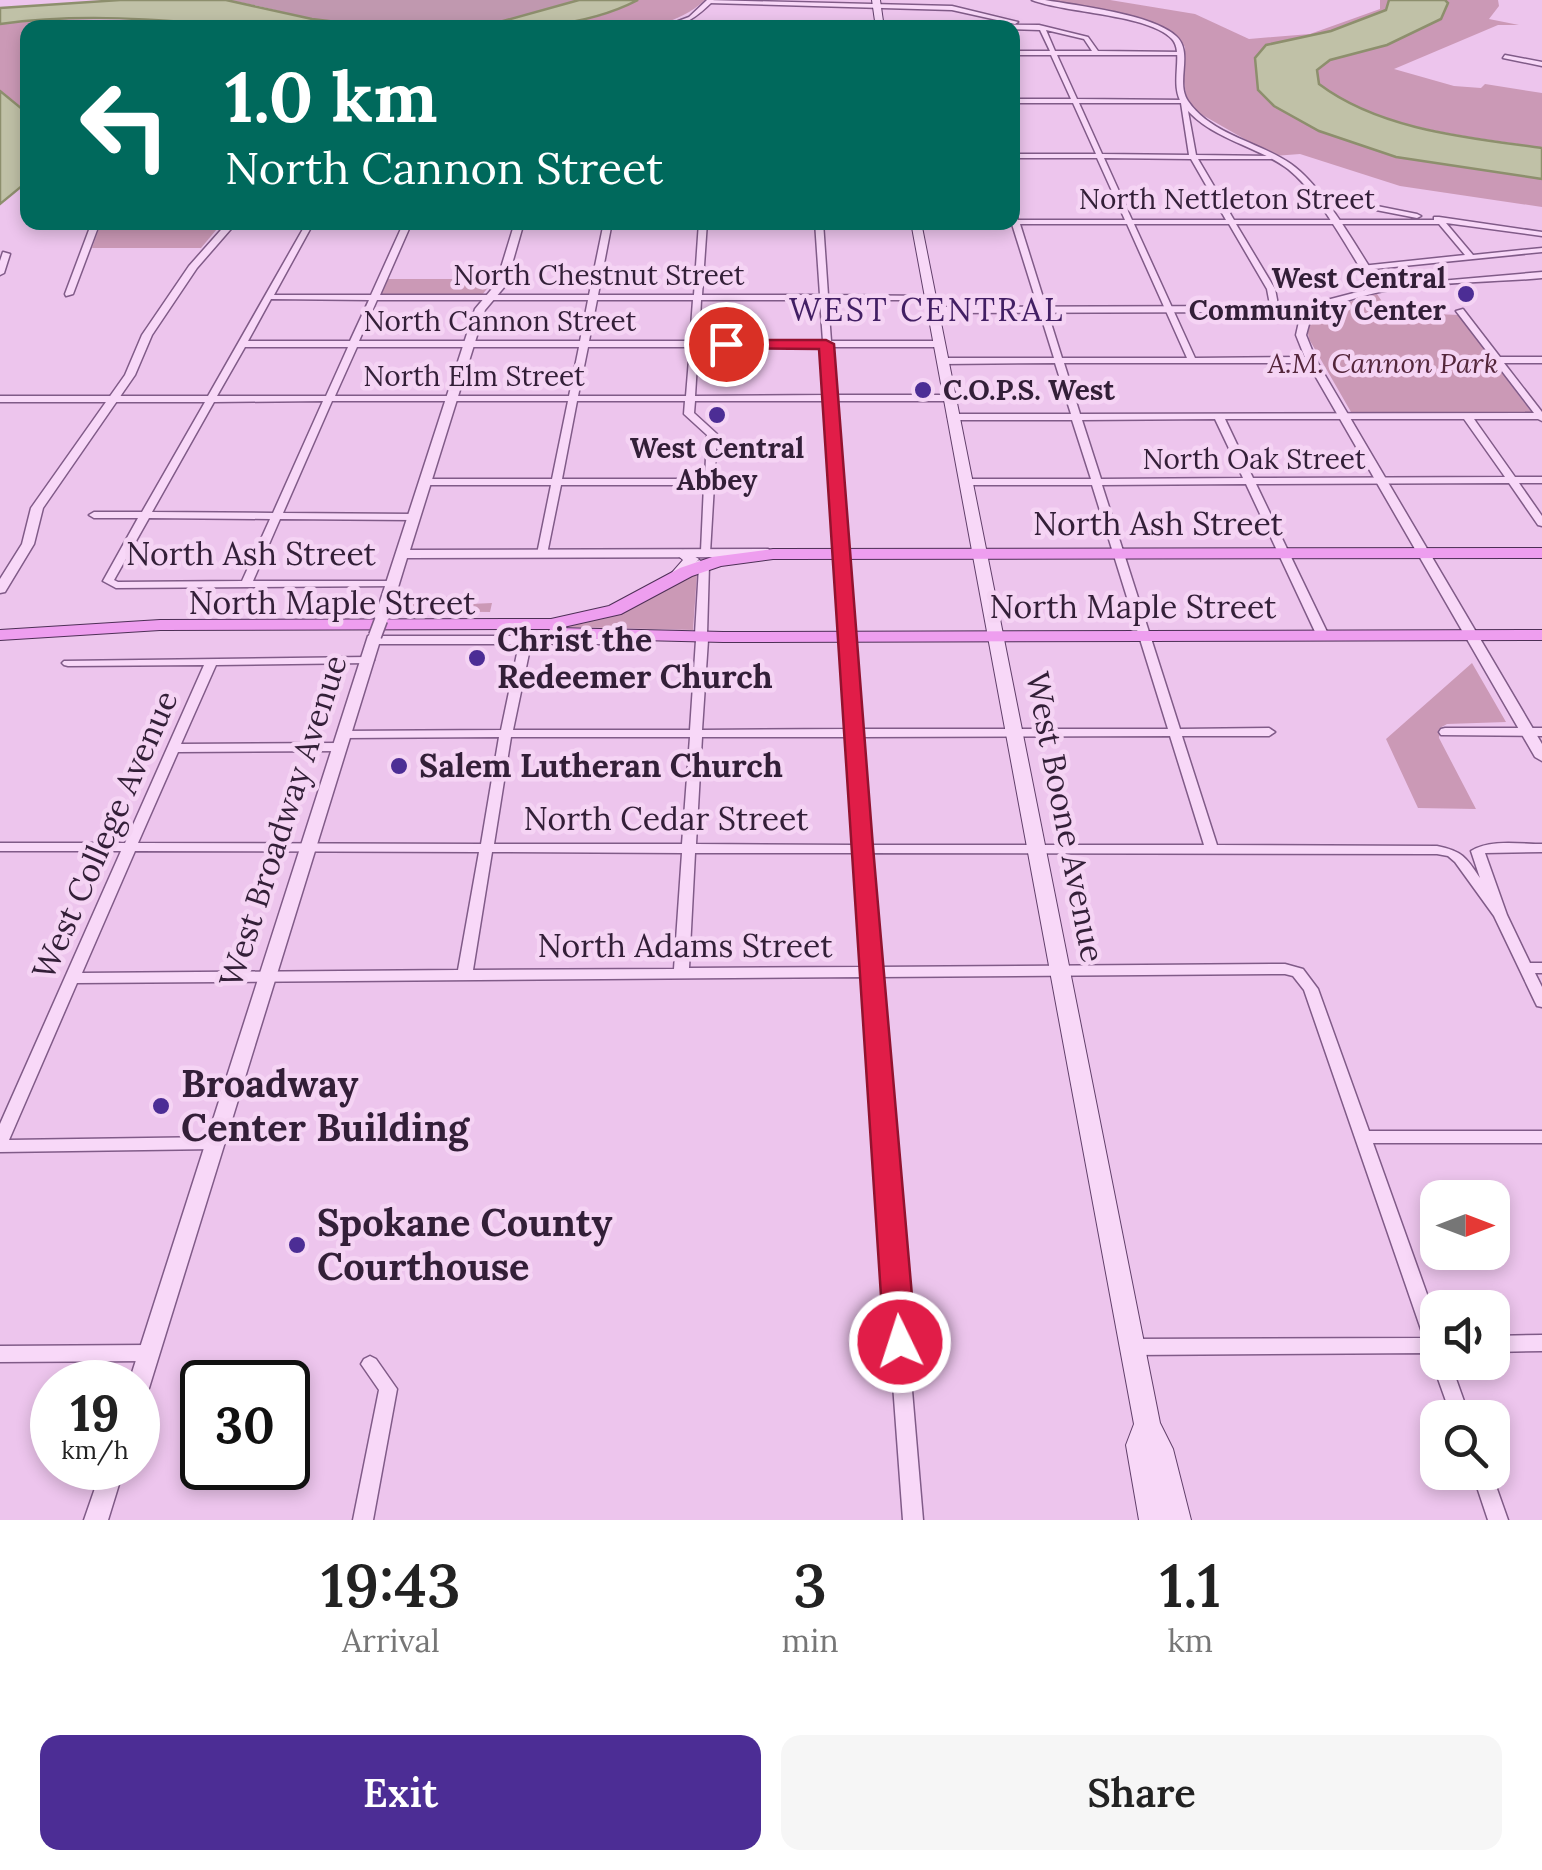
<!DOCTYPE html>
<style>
:root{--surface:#fff;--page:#f6f6f6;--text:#222;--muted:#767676;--accent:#4c2d95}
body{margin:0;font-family:Lora,serif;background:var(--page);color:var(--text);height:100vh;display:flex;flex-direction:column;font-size:38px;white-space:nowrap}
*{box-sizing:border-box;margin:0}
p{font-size:32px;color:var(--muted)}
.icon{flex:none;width:55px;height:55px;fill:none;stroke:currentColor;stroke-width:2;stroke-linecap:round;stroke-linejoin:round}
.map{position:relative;height:1520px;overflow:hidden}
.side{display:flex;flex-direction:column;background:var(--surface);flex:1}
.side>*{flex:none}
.guide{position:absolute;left:20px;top:20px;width:1000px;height:210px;border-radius:20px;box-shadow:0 5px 15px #0003;background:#00695c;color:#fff;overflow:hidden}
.needle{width:65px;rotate:90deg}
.tools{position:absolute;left:1420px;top:1180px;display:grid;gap:20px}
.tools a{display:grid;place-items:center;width:90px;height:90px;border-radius:20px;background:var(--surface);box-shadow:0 5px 15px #0003;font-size:50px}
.speed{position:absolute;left:30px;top:1360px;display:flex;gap:20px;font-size:50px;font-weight:700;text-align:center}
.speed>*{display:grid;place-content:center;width:130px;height:130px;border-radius:50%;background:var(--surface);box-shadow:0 5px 15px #0003;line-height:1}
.speed small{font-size:25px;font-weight:400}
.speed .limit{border:5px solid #111;border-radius:15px;background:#fff;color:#111}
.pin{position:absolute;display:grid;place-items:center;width:85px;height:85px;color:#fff;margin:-42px;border:5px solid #fff;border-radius:50%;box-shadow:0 2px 10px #0007}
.me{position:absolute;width:110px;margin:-55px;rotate:356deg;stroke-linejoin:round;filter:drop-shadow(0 0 8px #0008)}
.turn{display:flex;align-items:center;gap:35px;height:210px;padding:0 40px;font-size:45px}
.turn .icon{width:130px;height:130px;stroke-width:2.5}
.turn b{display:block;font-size:70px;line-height:85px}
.eta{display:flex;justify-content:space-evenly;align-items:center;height:170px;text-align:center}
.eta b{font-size:60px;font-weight:600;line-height:70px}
.primary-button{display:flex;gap:20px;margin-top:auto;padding:20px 40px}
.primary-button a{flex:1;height:115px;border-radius:20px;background:var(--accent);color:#fff;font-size:40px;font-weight:600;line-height:115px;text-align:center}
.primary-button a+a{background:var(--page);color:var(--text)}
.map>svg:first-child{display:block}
</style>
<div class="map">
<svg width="1542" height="1520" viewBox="0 0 1542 1520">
<rect width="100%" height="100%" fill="#edc5ed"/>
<path fill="#cb99b6" d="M638,0H705C661,40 602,27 546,28L603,15Z
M1041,0H1110L1195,14L1249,39L1310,34L1380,9V0H1389L1387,10L1331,31L1266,45L1319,131L1396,157L1542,179V207L1400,186L1300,154L1274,156L1199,113L1187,101L1181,63L1185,47C1167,18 1075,7 1041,0Z
M1445,0H1498L1499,6L1489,19L1519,25H1498L1394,69L1454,86L1481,88L1485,84L1542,93V148C1468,135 1381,131 1319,84L1317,70L1330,60L1387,45L1448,4Z
M48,19L203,22L242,27L28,28L27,113L0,91V24Z
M101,223L222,222V223L201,248H92Z
M388,279H495L482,295H381Z
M1377,294L1389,312L1459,315L1532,413L1351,412L1309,339L1307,328L1321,310Z
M697,574L693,630L566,627L567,625Z
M407,596L473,597L471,604L492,603L490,612L402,611Z
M1472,663L1506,722L1447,724L1440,728L1439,738L1476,809L1418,808L1386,739Z"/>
<path fill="#c098af" d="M226,0H579C496,32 397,37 310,19C281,12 255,4 226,0Z"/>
<path fill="#c0c1a7" stroke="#8d8f6d" stroke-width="2.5" d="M120,0H226L312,19L378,27C332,28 284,32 239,27C160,19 79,13 0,24V8Z
M579,0H638C580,30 518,28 455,27L496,23Z
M1389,0H1445L1448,3L1441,19L1387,45L1330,60L1317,70L1319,84C1380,130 1469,138 1542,148V179L1396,157L1319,131L1274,106L1258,90L1255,58L1266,45L1331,31L1386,10Z
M0,91L27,113L28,181L0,204Z"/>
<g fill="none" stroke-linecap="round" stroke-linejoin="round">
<defs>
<path id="minor" d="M707,0L952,6L1018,22L1015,24L952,10L709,3Z
M769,22L1039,25L1088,37L1098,51L1182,52L1180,55H1057L1077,99L1186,100L1196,155L1273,156V158L1271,159H1198L1234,220H1434V217H1439L1542,232V236L1446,223L1473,255L1542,248V252L1364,270H1361V266L1465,255L1439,224H1236L1275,289L1279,310L1275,312L1271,310L1267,289L1229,224H1134L1195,358L1311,357L1315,360L1311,363H1064L1080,414L1534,413L1456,311L1463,309L1500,357H1542V363H1504L1542,412V421L1538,419H1474L1515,477H1542V483H1519L1542,516V526L1538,525L1509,483L1256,484L1329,636L1327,638H1319L1317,636L1246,484L1102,485L1180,729L1269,728L1275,732L1269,736H1182L1217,845L1437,846C1462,851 1466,857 1480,878L1471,851C1490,839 1519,844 1542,844V852L1485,853L1507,915L1530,963H1542V973H1535L1542,987V1007L1537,1006L1535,1002L1494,916L1455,862L1448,856L1437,854L867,853L877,967L1285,964L1303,969L1318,989L1369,1131H1542V1143H1373L1438,1325V1362H1450L1470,1418H1452L1432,1362L1434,1358L1429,1353L1131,1355L1125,1352L1122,1347L1125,1342L1131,1339L1424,1338L1304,990L1293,976L1285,974L877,977L923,1520H903L863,977L77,983L9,1140L216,1137L222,1139L224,1143L222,1147L216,1149L0,1152V1124L121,851H0V843H125L204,665L68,666L64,665L62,663L64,661L368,657L374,660L368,663L216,665L181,744L340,743L346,747L340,751L178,752L138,843L481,844L499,737L344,738L340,737L338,734L340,731L501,730L520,639L526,636L532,639L513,730H690L696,640L700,637L695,634L699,567L694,563L699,560L709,565L707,634L703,637L708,640L702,730L846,729L826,401H695L694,413L717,434L710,553H702L701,551L704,485H561L547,554L542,557L537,554L551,485H425L420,482L425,479H552L568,401H332L283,513L414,514L419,517L414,520L280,519L253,581H393L398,584L397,586L116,588L103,581L138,518H94L89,515L94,512H142L205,402H0V396H208L307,222H314L274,295H371L404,222H412L380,295H589L604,222H612L598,295H694L699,222H707L702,295H820L815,222H823L828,295L930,296L934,298L930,300H828L831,341H939L943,344L939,347H832L835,395H949L954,398L949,401H835L858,729H1168L1092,485H966L961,482L966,479H1091L1072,420H953L948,417L953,414H1071L1055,363L942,364L938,361L942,358H1054L1012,224L1009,222H1012V209L1016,211L1018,220H1125L1097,158H1012V154H1096L1073,103H1012V99H1071L1051,55H1012V51H1050L1040,30L1012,29V28L771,25ZM1046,30L1084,39L1092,51H1055ZM1079,103H1181L1189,155L1102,154ZM1104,158L1191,159L1226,220H1132ZM1020,224H1127L1187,358H1062ZM271,299L369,300L350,341H248ZM377,300H588L580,341H359ZM597,300H693L690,341H589ZM701,300H820L823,341H699ZM245,347H348L326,396H217ZM357,347H579L569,396H335ZM588,347H690L686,396H578ZM698,347H823L826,395L695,396ZM323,401L273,513L152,512L214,402ZM577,401H685L684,414L707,435L705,479H562ZM1215,419L1243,478L1101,479L1082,420ZM1225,419H1464L1505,477L1253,478ZM149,518L270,519L242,581L118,582L114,580ZM1170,736L1204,845H866L859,737ZM511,737H690L682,844H494ZM702,737H847L853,845L696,844ZM135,851L479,852L458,970L82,973ZM492,852L682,853L674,969L473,970ZM695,853H854L862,967L689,968Z
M1505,55L1542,62V66L1503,58Z
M1312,193L1417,214L1421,216L1417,218L1309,197V193Z
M92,222H100L73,294L66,296L65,294Z
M3,252L10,254L4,273L0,275V261Z
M1445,728H1542V736L1441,735L1439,732L1441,729Z
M1542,1335V1351L1492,1352V1336Z
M148,1345L154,1348L157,1353L154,1358L148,1361L0,1362V1346Z
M370,1356L376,1359L397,1389L373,1520H353L379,1390L361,1364L364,1359Z
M1472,1472H1491L1508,1520H1488Z"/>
<path id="tertiary" d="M707,0H714C698,16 683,28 660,28L689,17Z
M1032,0H1045C1078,6 1152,14 1176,36C1194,52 1175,82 1188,101C1211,135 1260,142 1291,164C1325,188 1358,251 1382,286L1542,272V278C1466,285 1379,278 1311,317L1306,335L1316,360L1542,744V761L1535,757L1306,360L1296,335L1300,317L1266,312L932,313L927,310L932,307L1266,306L1304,312L1323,301L1373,288C1350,254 1320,194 1288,169C1256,145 1209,139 1183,105C1168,86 1185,53 1172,39C1149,14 1064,13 1032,0Z
M228,222H237L197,268L152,335L135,375L43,508L34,544L5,592L0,593V579L22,544L31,508L125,375L142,335L189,266Z
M515,222H524L506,285L485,310L410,550L768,549L774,553L768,557L407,558L388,620L381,624L376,623L374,620L475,309L496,284Z
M375,632L382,636H640L647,640L640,644H379L149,1388L146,1395L138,1397V1382H129L368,636Z
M102,1468H124L108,1520H84Z"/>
<path id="secondary" d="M872,0H880L884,28H876Z
M911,222H921L1160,1423L1173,1449L1191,1520H1139L1126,1445L1134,1424Z
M683,550L699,559L681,580H671L668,577L683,560L676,554Z"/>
<path id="primary" d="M1542,548V558L773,559L721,566L692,576L621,614L559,628L723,632L1542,630V640L723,642L557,638L551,637L548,633L550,629L160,630L0,640V630L160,620L551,619L609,606L680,568L712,557L773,549Z"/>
</defs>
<use href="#minor" stroke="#805b88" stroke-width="3"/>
<use href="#tertiary" stroke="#805b88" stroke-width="3"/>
<use href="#secondary" stroke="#613f6a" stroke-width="2"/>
<use href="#primary" stroke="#4d2f56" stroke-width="2"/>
<use href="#minor" fill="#f8d8f8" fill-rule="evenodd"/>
<use href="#tertiary" fill="#f8d8f8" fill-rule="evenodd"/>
<use href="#secondary" fill="#f8d8f8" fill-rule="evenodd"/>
<use href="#primary" fill="#ee9eef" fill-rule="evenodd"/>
<defs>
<path id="tertiary-bridge" d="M375,636L381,620"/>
</defs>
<use href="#tertiary-bridge" stroke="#805b88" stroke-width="15" stroke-linecap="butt"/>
<use href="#tertiary-bridge" stroke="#f8d8f8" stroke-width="12"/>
</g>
<path fill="#e11d48" stroke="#92132f" stroke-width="2.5" d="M721,340H826L834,344L873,847L916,1342L912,1352L900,1356L888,1352L884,1342L819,349L726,348L721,347Z"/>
<g fill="#4c2d95" stroke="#f5d4f4" stroke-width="4">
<circle cx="1466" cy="294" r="10"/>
<circle cx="923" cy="390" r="10"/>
<circle cx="717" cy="415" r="10"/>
<circle cx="477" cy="658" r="10"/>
<circle cx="399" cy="766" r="10"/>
<circle cx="161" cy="1106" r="10"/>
<circle cx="297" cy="1245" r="10"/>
</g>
<g text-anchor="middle" stroke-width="9" stroke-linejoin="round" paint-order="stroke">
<g font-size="28" fill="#331f38" stroke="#f5d4f4">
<text x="1227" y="209">North Nettleton Street</text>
<text x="599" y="285">North Chestnut Street</text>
<text x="500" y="331">North Cannon Street</text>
<text x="474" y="386">North Elm Street</text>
<text x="1254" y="469">North Oak Street</text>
</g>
<g font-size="28" font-weight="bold" fill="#331f38" stroke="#f5d4f4" text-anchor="end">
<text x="1446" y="288">West Central<tspan x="1446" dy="32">Community Center</tspan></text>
<text x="943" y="400" text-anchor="start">C.O.P.S. West</text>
<text x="717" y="458" text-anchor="middle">West Central<tspan x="717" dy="32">Abbey</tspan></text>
</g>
<g font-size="28" font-style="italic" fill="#54263b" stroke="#f5d4f4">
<text x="1383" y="373">A.M. Cannon Park</text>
</g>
<g font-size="32" letter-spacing="2.5" fill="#421f64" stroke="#f5d4f4">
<text x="927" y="321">WEST CENTRAL</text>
</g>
<g font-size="32" fill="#331f38" stroke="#f5d4f4">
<text x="1158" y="535">North Ash Street</text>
<text x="251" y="565">North Ash Street</text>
<text x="332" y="614">North Maple Street</text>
<text x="1133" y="618">North Maple Street</text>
<text transform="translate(1065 817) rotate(79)" y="11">West Boone Avenue</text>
<text x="666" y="830">North Cedar Street</text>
<text transform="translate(283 821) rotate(-72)" y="11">West Broadway Avenue</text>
<text transform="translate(105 835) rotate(-66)" y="11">West College Avenue</text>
<text x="685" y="957">North Adams Street</text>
</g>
<g font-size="32" font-weight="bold" fill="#331f38" stroke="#f5d4f4" text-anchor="start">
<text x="497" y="651">Christ the<tspan x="497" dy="37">Redeemer Church</tspan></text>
<text x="419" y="777">Salem Lutheran Church</text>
</g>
<g font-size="38" font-weight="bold" fill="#331f38" stroke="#f5d4f4" text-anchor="start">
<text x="181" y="1097">Broadway<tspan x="181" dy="44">Center Building</tspan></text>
<text x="317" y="1236">Spokane County<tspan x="317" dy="44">Courthouse</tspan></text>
</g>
</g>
</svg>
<div class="tools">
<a><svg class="needle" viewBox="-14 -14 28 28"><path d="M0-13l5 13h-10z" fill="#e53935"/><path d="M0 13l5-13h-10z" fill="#767676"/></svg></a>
<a><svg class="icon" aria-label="sound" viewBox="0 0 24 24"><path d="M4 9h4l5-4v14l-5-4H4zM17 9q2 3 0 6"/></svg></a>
<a><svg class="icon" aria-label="search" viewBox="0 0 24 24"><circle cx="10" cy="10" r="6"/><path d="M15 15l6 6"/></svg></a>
</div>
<div class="speed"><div>19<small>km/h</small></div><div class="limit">30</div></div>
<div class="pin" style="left:726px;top:344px;background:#d93025"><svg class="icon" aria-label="arrive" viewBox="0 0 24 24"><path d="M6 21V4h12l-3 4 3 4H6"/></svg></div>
<svg class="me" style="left:900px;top:1342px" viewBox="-20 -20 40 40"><circle r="17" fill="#e11d48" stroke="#fff" stroke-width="3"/><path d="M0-11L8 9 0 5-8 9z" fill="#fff"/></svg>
<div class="guide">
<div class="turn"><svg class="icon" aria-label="left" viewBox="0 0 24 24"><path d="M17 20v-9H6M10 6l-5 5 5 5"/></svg><div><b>1.0 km</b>North Cannon Street</div></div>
</div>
</div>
<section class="side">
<div class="eta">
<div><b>19:43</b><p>Arrival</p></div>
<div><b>3</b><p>min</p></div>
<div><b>1.1</b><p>km</p></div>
</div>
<div class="primary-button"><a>Exit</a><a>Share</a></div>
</section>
